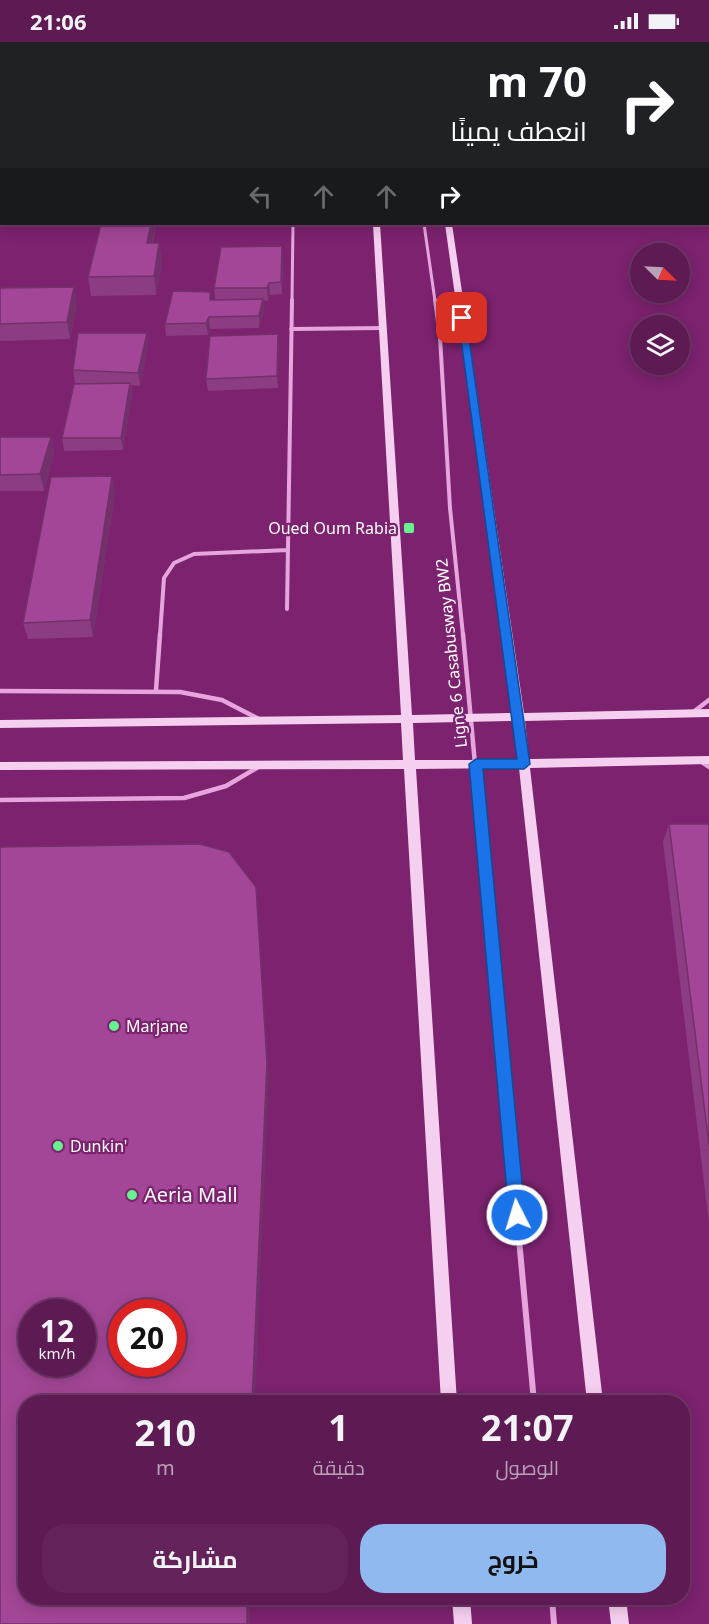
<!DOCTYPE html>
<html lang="ar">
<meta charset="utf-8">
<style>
:root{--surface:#5d1a53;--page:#63235a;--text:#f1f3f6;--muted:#b9a1b8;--line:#72386a;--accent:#90b9f0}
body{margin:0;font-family:"Noto Sans",Cairo,sans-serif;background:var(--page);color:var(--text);direction:rtl;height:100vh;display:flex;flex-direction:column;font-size:22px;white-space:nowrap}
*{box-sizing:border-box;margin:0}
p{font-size:20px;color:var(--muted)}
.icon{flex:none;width:33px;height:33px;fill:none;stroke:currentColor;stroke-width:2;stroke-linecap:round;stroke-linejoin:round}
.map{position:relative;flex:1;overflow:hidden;direction:ltr}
.drawer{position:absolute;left:18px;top:1353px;width:672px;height:210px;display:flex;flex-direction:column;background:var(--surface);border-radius:24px;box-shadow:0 3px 15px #0003,0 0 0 2px var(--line);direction:rtl}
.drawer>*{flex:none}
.hud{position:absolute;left:0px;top:0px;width:710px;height:183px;box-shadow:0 3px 15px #0003,0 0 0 2px var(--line);direction:rtl;background:#202124;color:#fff;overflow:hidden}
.needle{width:39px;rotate:114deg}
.controls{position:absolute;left:630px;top:201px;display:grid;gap:12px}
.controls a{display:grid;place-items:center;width:60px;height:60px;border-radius:50%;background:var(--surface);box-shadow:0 3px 15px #0003,0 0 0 2px var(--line);font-size:30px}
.speed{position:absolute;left:18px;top:1257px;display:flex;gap:12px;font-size:30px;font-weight:700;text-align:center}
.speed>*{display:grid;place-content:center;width:78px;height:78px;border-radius:50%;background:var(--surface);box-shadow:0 3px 15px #0003,0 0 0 2px var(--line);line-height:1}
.speed small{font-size:15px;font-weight:400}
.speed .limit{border:9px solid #d22;background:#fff;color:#111}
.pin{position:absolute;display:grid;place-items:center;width:51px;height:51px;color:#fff;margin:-26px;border-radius:12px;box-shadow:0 3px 9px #0006}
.me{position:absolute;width:66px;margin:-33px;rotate:355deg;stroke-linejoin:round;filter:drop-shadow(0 0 4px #0008)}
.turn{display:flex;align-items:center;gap:21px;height:126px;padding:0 24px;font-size:27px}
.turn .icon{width:78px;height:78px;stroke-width:2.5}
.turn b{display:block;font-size:42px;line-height:51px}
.lanes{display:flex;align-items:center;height:57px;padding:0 24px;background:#0003;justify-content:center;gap:30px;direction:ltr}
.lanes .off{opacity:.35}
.eta{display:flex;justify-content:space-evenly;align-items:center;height:102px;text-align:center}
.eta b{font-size:36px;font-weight:700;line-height:42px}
.button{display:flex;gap:12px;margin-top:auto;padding:12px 24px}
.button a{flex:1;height:69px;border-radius:24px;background:var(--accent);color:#111;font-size:24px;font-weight:700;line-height:69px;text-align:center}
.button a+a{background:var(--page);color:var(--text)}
.status{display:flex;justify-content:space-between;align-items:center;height:42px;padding:0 30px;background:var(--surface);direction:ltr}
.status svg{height:16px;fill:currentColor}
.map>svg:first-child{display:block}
</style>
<div class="status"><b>21:06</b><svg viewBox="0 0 49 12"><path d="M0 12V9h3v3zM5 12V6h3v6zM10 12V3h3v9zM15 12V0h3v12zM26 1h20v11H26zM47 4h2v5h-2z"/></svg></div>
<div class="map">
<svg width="709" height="1582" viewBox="0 0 709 1582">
<rect width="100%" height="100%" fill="#7c226f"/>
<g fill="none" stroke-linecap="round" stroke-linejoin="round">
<path stroke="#e6a5dd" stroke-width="3" d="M424,182L435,259
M292,259L293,182"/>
<path stroke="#e6a5dd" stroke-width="4" d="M435,258L440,295L450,466L463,593
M291,287L383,286
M287,567L292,258
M160,593L164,536L174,521L194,512L288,508"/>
<path stroke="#e6a5dd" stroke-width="4.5" d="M463,592L503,1025
M156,648L160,592
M0,649L180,650L222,658L259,677
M692,671L709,658
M700,719L709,725
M0,758L184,756L226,744L260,724"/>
<path stroke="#e6a5dd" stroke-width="6" d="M503,1023L534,1360
M552,1556L554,1582"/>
<path fill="#f5cfef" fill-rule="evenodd" d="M361,0H367V2H361Z
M419,0H425V2H419Z
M373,182H380L412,673L513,671L445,182H452L524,671L709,667V675L525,679L529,717L709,714V722L530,726L603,1360H587L519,726L416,727L457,1360H441L404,727L0,728V720L403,718L401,681L0,686V678L401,673ZM514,679L518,718H415L413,681Z
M452,1556H470L472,1582H454Z
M608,1556H626L629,1582H611Z"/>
</g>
<path fill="#8c3c82" d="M2,0H131V2H2V53H0V4Z
M0,127H2V171H0Z
M101,182H156L153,201H159L162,220L156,253L91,254L88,235Z
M283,216L282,252L270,253L268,259L263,258L264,270L259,286L210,287L208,293L166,294L165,282L215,258L214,246Z
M0,246L77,261L70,297L0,299Z
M147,291L148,304L140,344L131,343L132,353L123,408L64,409L62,396L94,342L75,341L73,328Z
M278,292V346L208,349L206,337Z
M0,395H51L54,412L44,449H0Z
M115,451L93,595L28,597L23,581Z
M669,782H709V1182L663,800Z"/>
<path fill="#72316a" d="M151,182H156L149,220L147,201Z
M159,201L162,220L156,253L154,234Z
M282,204L283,216L282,252L281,240Z
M269,241L270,253L268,259L267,246Z
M74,245L77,261L70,297L67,280Z
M263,257L264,270L259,286V274Z
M209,275L210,287L208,293L206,281Z
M147,291L148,304L140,344L138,331Z
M278,292L279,304L278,346L277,334Z
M130,341L132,353L123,408L121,396Z
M51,395L54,412L44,449L40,432Z
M112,434L115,451L93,595L90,578Z
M256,845L269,1035L255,1360H252Z
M247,1556H250V1582H247Z"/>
<path fill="#a34697" stroke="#72316a" stroke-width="1.5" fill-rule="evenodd" d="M2,0H126L125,2H2V35H0V4Z
M0,127H2V152H0Z
M101,182H151L147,201H159L154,234L88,235Z
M282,204L281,240L269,241L267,246H214L221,205Z
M74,245L67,280L0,282V246Z
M173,249L210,250V258L263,257L259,274L209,275L206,281L165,282Z
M78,291H147L138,331L73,328Z
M278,292L277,334L206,337L210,294Z
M130,341L121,396H62L74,342Z
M0,395H51L40,432L0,433Z
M112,434L90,578L23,581L51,435Z
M669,782H709V1103Z
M200,802L229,810L256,845L267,1020L252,1360H26V1556H247V1582H0V805ZM32,1270H82V1322H32ZM122,1270H172V1322H122Z"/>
<path fill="#1a73e8" stroke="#114b97" stroke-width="1.5" d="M458,274L466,276L530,722L524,727H483L525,1173L523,1179L517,1182L511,1179L509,1173L469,722L476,717H517Z"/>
<g fill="#67f290" stroke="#7c226f" stroke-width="2">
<rect x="403" y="480" width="12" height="12" rx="3"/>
<circle cx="114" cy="984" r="6"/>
<circle cx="58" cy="1104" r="6"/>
<circle cx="132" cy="1153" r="6"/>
</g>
<g text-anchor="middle" stroke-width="4.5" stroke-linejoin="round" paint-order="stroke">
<g font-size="16" fill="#fff" stroke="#7c226f" text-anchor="start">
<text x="397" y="492" text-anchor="end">Oued Oum Rabia</text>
<text x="126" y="990">Marjane</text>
<text x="70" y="1110">Dunkin'</text>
</g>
<g font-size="16" fill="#fff" stroke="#7c226f">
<text transform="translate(451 611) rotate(-96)" y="6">Ligne 6 Casabusway BW2</text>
</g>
<g font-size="20" fill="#fff" stroke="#7c226f" text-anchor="start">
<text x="144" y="1160">Aeria Mall</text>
</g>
</g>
</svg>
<div class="controls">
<a><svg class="needle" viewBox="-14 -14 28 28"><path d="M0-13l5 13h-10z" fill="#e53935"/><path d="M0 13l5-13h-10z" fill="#b9a1b8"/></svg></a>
<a><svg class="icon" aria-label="layers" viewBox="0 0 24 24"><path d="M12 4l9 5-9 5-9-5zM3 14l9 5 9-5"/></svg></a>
</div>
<div class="speed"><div>12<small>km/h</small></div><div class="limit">20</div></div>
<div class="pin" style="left:462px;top:276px;background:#d93025"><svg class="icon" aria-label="arrive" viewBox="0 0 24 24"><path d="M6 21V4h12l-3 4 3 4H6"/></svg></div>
<svg class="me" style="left:517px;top:1173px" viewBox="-20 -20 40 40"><circle r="17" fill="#1a73e8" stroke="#fff" stroke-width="3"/><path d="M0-11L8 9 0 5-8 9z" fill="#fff"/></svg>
<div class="hud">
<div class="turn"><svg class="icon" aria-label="right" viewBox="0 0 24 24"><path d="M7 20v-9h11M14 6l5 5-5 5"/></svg><div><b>70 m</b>انعطف يمينًا</div></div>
<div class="lanes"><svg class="icon off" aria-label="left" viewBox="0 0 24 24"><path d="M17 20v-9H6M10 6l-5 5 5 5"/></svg><svg class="icon off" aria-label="ahead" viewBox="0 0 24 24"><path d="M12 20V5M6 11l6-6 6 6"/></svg><svg class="icon off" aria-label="ahead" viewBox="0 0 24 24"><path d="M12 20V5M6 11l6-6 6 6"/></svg><svg class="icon" aria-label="right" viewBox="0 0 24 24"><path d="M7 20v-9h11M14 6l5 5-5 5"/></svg></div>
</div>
<section class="drawer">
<div class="eta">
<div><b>21:07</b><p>الوصول</p></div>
<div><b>1</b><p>دقيقة</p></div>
<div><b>210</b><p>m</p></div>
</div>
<div class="button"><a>خروج</a><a>مشاركة</a></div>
</section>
</div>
